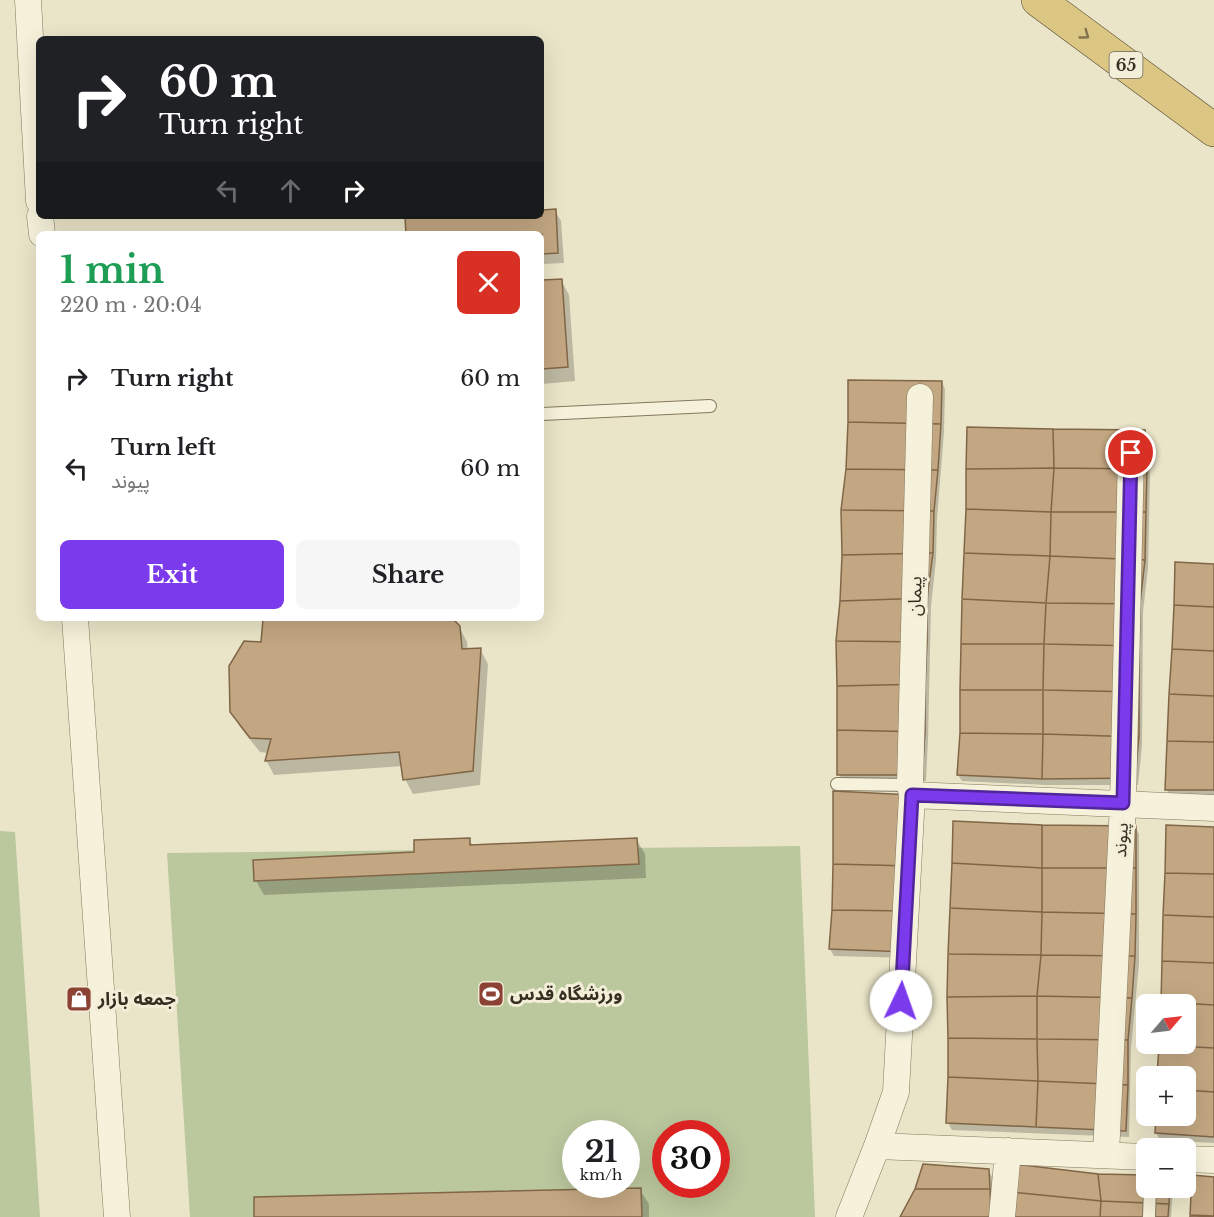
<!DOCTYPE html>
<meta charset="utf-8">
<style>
:root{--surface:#fff;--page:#f6f6f6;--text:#202124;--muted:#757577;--accent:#7c3aed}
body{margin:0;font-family:"Libre Baskerville","Noto Sans Arabic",serif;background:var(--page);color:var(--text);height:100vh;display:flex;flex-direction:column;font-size:22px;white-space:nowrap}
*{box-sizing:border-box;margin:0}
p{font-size:20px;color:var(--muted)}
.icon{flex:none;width:33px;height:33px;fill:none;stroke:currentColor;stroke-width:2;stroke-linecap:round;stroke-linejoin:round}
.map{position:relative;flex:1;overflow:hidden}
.side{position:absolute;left:36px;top:231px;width:508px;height:390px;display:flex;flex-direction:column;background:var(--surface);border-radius:9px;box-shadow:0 6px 24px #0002}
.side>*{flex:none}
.hud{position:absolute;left:36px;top:36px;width:508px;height:183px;border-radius:9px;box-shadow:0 6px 24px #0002;background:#202124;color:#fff;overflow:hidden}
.needle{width:39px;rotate:62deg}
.fabs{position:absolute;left:1136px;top:994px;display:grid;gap:12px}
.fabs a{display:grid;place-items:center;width:60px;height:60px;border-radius:9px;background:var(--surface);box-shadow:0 6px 24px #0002;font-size:30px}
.speed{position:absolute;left:562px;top:1120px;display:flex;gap:12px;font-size:30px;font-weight:700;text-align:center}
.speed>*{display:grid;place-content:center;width:78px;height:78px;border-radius:50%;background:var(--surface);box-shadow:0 6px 24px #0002;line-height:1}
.speed small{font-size:15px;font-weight:400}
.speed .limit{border:9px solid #d22;background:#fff;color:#111}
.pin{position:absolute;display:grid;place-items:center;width:51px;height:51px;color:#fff;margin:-26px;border:3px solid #fff;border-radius:50%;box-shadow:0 2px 6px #0007}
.me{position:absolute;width:66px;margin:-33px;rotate:3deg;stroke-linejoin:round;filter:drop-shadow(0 0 4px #0008)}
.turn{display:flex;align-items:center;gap:21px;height:126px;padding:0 24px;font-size:27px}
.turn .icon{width:78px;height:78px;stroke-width:2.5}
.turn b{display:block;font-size:42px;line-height:51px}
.lanes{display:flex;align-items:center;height:57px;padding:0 24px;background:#0003;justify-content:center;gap:30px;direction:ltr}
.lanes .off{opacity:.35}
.round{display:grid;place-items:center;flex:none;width:63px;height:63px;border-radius:9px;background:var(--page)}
.summary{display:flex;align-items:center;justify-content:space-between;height:102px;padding:0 24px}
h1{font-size:36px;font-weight:700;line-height:45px;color:#1e9e55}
.primary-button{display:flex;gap:12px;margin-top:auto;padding:12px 24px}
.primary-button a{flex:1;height:69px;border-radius:9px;background:var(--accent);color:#fff;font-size:24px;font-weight:700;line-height:69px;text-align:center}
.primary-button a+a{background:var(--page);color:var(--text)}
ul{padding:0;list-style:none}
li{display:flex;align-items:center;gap:18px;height:90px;padding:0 24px}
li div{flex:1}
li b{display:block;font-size:22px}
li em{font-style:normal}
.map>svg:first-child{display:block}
</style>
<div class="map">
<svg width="1214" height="1217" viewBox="0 0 1214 1217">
<rect width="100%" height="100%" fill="#eae5c8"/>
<path fill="#bbc79d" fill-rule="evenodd" d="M0,831L15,832L40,1217H0Z
M800,846L815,1217H190L167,853ZM576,1134H627V1185H576ZM666,1134H717V1185H666Z"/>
<path fill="#0003" d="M542,211H555L561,221L564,263L542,264V234H408L407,218L454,216H542Z
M561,280L569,295L575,381L542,384V282Z
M942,382L945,389L944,432L937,519L936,560L931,606L928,740L926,781H843L839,774Z
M1144,431L1148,438L1150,476L1148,568L1143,612L1142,745L1138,785H1047L962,781L958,775Z
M1214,566V797H1171L1167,790Z
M339,618H450L459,627L467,642L468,650L480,649L488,664L480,785L413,794L405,779L403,766L274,775L266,760L268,753L260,752L240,727L232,712L263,643Z
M1135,827L1139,834V964L1131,1048L1129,1137L952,1130L948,1123Z
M1214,828V1143L1160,1140L1156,1133L1157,1116H1185V1077H1159L1160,1044H1185V1005H1162Z
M469,839L474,847L636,839L645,854L646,878L264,895L256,881L416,854Z
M834,910L912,958L834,956L830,949Z
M988,1170L992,1177L994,1217H902Z
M1097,1175L1146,1176V1188H1173L1171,1217H1009Z
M640,1190L649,1204V1217H256Z"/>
<path fill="#c3a782" stroke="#806647" stroke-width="1.5" d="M556,209L558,253L542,254V234H406L405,217L542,216V210Z
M562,279L568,367L542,369V280Z
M848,380L942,381L941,424L848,422Z
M848,422L941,424L938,470L846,469Z
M967,427L1053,429L1054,468L966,469Z
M1053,429L1145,430L1147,469L1054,468Z
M1054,468L1051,512L966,509V469Z
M1054,468L1147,469L1146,512H1051Z
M846,469L938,470L934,511L841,510Z
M966,509L1051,512L1050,556L964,553Z
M841,510L934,511L933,553L842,555Z
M1051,512H1146L1145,560L1050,556Z
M933,553L927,598L840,601L842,555Z
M964,553L1050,556L1046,603L962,599Z
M1050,556L1145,560L1140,604L1046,603Z
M1175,562L1214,564V607L1174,605Z
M927,598V642L836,641L840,601Z
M962,599L1046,603L1044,644H961Z
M1046,603L1140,604L1139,646L1044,644Z
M1174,605L1214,607V651L1172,649Z
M297,618H452L460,626L462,649L481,648L473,771L403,780L399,752L265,761L271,739L250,738L230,712L229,666L244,641L261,642L263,619Z
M836,641L927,642L925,684L837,686Z
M961,644H1044L1043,690H960Z
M1044,644L1139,646V692L1043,690Z
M1172,649L1214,651V696L1169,694Z
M925,684V732L837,730V686Z
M960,690H1043V734L960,733Z
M1043,690L1139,692V737L1043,734Z
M1169,694L1214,696V742L1167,741Z
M837,730L925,732L922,775H837Z
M960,733L1043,734L1042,779L957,775Z
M1043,734L1139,737L1135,778L1042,779Z
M1167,741L1214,742V790H1165Z
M833,791L912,795L911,866L833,864Z
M953,821L1042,825V868L952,863Z
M1042,825L1136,826V868H1042Z
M1166,825L1214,827V874L1165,873Z
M470,838V845L637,838L639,864L254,881L253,860L414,852V840Z
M952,863L1042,868V912L950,908Z
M833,864L911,866L910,911L832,910Z
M1042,868H1136V914L1042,912Z
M1165,873L1214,874V917L1163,915Z
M950,908L1042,912L1041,955L948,954Z
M832,910L910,911L909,952L829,949Z
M1042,912L1136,914L1135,956L1041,955Z
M1163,915L1214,917V963L1162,961Z
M948,954L1041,955L1037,996L947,997Z
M1041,955L1135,956L1132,998L1037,996Z
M1162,961L1214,963V1005L1161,1002Z
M880,986L908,987L907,1010L880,1007Z
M1037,996V1039L948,1038L947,997Z
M1037,996L1132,998L1128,1040L1037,1039Z
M1161,1002L1214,1005V1048L1159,1045V1044H1185V1005H1161Z
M948,1038L1037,1039L1038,1081L948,1077Z
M1037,1039L1128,1040V1085L1038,1081Z
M1159,1045L1214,1048V1092L1185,1090V1077H1157Z
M948,1077L1038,1081L1036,1127L946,1123Z
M1038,1081L1128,1085L1126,1131L1036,1127Z
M1185,1090L1214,1092V1137L1155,1133L1156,1116H1185Z
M923,1164L989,1169L990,1189H915Z
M1013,1164L1098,1174L1101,1201L1011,1192Z
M1098,1174L1146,1175V1188H1170L1169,1204L1101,1201Z
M1192,1175L1214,1177V1216L1190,1215Z
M641,1188L642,1217H254V1197Z
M915,1189H990L991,1217H900Z
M1011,1192L1101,1201L1100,1217H1008Z
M1101,1201L1169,1204L1168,1217H1100Z
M1190,1215L1214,1216V1217H1190Z"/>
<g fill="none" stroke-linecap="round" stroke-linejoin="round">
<defs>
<path id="service" d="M542,414L710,406
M837,784L910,785
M1149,1217L1150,1188"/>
<path id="minor" d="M28,0L39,201
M40,216L42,234
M75,618L117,1217
M912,795L1214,808
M877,1146L1146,1157
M1106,1154L1123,803L1131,453
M1185,1159L1214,1160
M849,1217L877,1146L896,1092L912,795L910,785L920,397
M1002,1217L1008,1151"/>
<path id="trunk" d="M1038,0L1214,130"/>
</defs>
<use href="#service" stroke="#84785f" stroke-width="14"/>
<use href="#minor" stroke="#84785f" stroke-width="27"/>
<use href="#trunk" stroke="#524632" stroke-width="34"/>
<use href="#service" stroke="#f5f1da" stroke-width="12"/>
<use href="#minor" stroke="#f5f1da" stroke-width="26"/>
<use href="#trunk" stroke="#dcc683" stroke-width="33"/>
</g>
<defs><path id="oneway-chevron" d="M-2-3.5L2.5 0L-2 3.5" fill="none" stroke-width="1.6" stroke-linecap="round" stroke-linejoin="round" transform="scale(1.5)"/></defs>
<use stroke="#81724d" href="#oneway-chevron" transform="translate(1085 35) rotate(36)"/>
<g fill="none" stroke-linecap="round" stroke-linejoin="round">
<defs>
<path id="route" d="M901,1001L912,795L1123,803L1131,453"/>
</defs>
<use href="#route" stroke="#51269a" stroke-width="15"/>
<use href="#route" stroke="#7c3aed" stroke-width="10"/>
</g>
<defs>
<symbol id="stadium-square" viewBox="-11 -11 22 22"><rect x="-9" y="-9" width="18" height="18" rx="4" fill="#8c4235" stroke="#f2eed7"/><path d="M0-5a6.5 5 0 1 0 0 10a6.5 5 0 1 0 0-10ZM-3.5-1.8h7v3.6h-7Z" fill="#fff"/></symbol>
<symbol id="shop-square" viewBox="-11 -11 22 22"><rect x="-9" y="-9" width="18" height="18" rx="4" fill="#8c4235" stroke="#f2eed7"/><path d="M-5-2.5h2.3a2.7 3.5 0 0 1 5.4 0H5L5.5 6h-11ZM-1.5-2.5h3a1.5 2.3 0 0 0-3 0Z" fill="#fff"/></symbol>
</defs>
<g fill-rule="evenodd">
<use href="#stadium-square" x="476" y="979" width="30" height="30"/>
<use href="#shop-square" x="64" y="984" width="30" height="30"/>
</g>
<g text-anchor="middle" stroke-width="6" stroke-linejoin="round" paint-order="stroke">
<rect fill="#f2eed7" stroke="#6e6858" stroke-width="1.5" x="1109.5" y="52" width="33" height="26" rx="4.5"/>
<g font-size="16" font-weight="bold" fill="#362e21">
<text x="1126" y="71">65</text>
</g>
<g font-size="18" fill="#362e21" stroke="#f2eed7">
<text transform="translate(915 596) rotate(-89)" y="6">پیمان</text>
<text transform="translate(1121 840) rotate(-87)" y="6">پیوند</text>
</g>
<g font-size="18" font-weight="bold" fill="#362e21" stroke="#f2eed7" text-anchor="start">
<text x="510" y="1000">ورزشگاه قدس</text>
<text x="98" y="1005">جمعه بازار</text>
</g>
</g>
</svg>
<div class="fabs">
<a><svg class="needle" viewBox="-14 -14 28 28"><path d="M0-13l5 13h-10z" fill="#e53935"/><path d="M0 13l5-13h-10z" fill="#757577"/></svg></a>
<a>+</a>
<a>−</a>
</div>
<div class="speed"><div>21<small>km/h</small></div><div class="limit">30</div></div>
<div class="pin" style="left:1131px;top:453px;background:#d93025"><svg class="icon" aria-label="arrive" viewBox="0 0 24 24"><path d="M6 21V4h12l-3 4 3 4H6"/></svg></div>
<svg class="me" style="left:901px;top:1001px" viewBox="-20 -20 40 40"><circle r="19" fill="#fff"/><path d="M0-13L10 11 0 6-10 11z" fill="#7c3aed"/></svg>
<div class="hud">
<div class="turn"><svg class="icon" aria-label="right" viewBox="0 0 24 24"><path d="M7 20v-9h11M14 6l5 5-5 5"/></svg><div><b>60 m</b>Turn right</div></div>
<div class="lanes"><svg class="icon off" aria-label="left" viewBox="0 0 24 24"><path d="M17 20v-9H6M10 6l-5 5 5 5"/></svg><svg class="icon off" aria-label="ahead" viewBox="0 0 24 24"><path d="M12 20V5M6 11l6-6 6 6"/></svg><svg class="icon" aria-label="right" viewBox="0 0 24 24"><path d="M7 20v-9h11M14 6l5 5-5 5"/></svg></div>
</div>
<section class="side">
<div class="summary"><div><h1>1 min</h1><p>220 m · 20:04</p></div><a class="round" style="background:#d93025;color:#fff"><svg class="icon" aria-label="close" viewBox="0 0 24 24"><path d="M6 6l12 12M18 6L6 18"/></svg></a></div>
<ul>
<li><svg class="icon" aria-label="right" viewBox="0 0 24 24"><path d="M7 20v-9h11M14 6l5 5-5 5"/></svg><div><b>Turn right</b></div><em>60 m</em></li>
<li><svg class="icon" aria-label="left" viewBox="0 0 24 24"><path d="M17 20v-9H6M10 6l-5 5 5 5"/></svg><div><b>Turn left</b><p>پیوند</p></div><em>60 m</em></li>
</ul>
<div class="primary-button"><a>Exit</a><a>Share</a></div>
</section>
</div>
